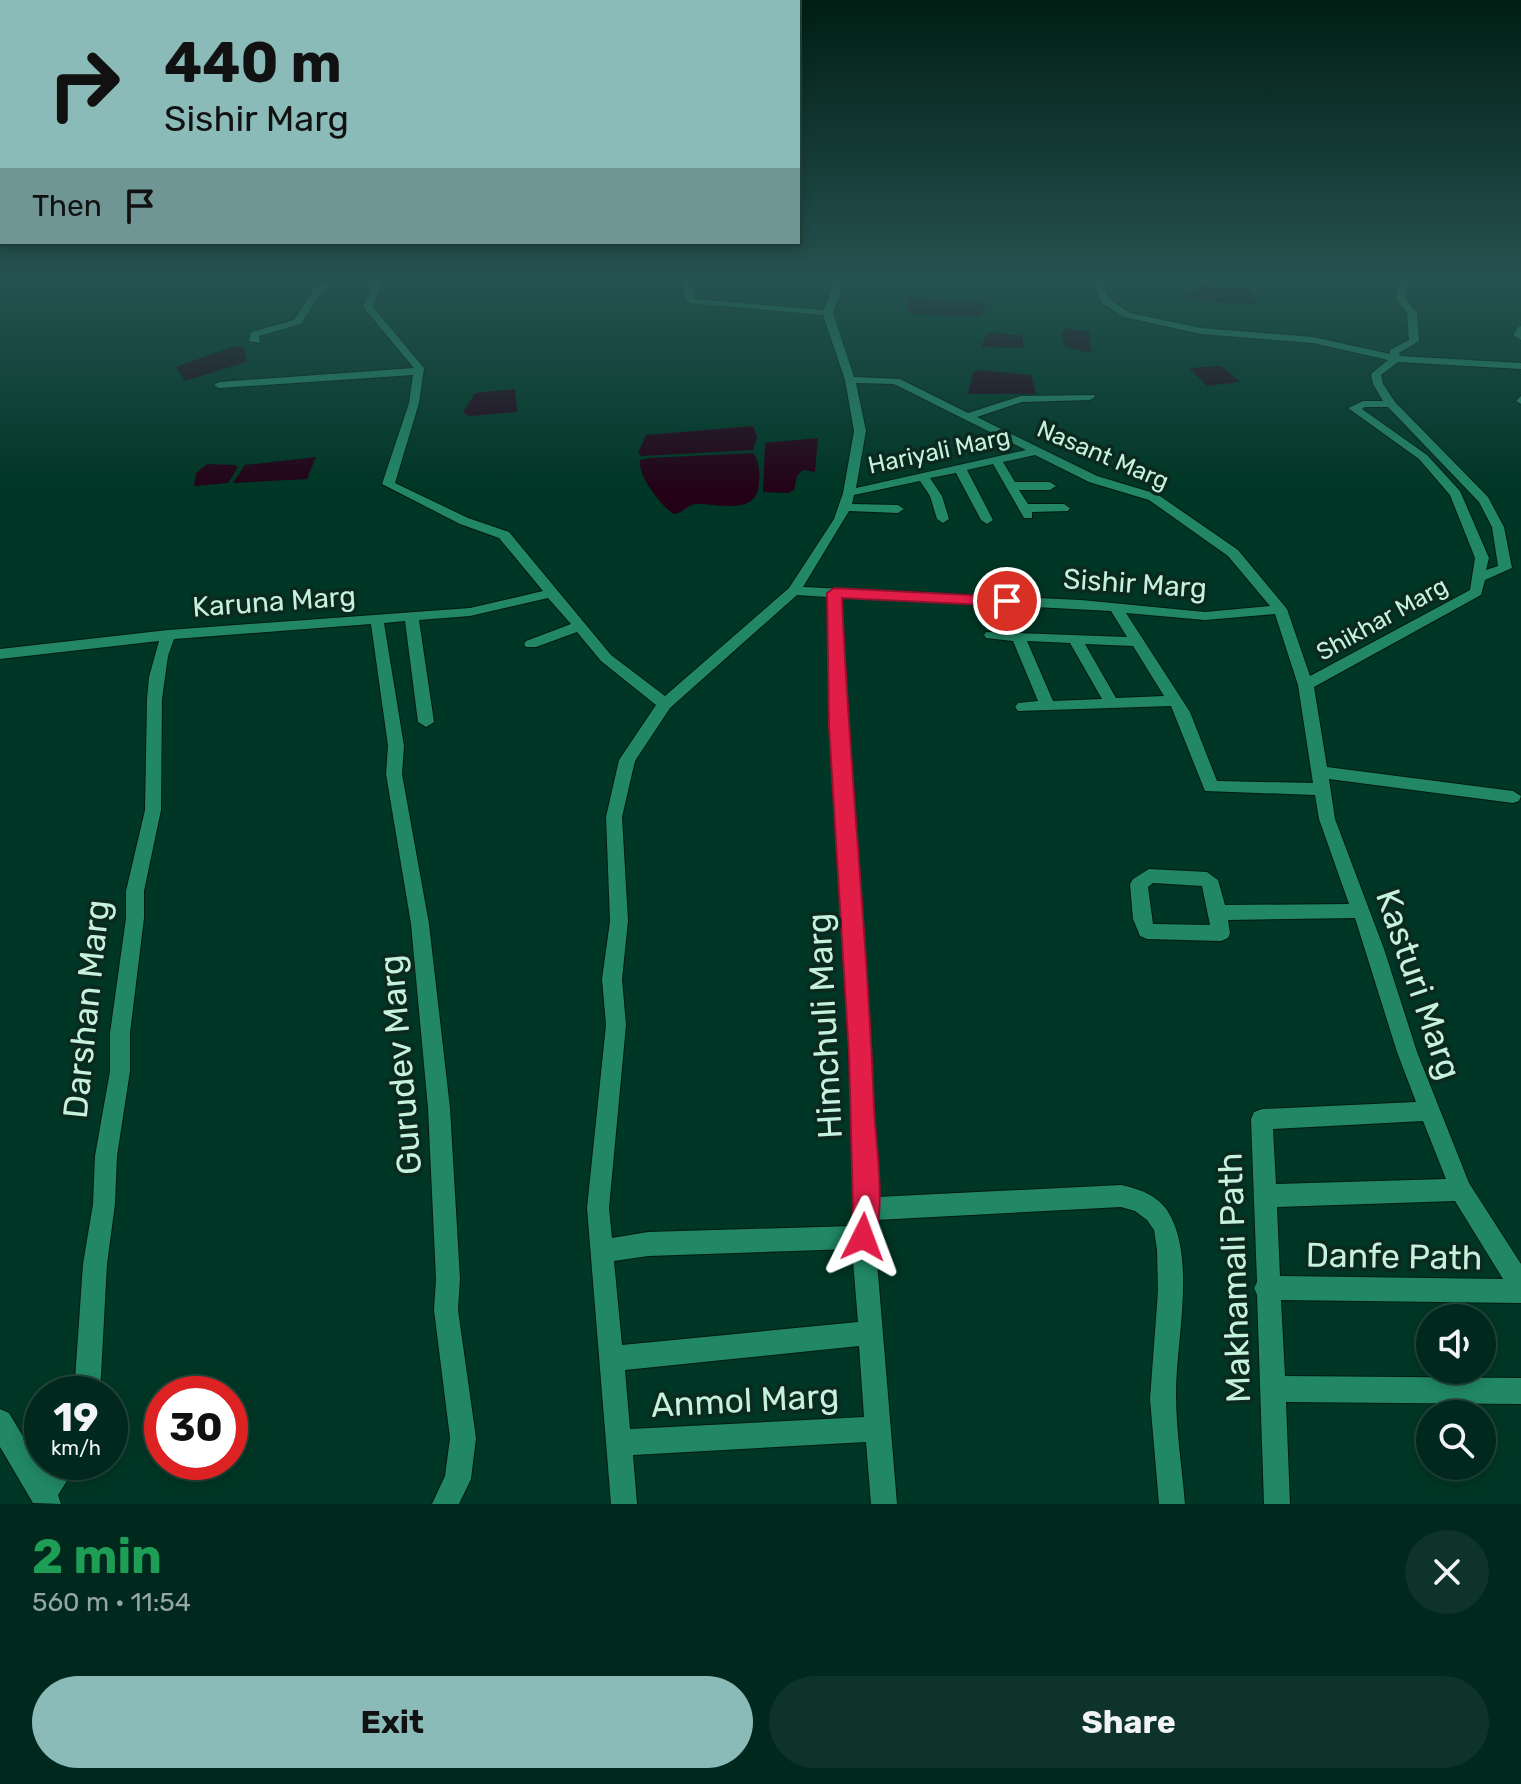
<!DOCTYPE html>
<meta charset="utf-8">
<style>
:root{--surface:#00281c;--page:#0e3429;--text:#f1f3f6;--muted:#95a6a3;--line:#22443b;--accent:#8bbbb9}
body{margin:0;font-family:Rubik,sans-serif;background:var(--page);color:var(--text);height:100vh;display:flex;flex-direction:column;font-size:30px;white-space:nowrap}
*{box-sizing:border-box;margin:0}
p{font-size:26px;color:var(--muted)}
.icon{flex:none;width:44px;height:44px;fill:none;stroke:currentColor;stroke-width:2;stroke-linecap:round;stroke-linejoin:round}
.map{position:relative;height:1504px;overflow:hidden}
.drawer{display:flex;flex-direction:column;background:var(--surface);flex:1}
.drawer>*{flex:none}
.guide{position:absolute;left:0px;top:0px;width:800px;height:244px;box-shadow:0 4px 12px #0003,0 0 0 2px var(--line);background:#8bbbb9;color:#111;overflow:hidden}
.fabs{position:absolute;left:1416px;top:1304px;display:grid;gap:16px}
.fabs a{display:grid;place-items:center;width:80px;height:80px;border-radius:50%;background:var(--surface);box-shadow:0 4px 12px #0003,0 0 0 2px var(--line);font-size:40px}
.speed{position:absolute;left:24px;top:1376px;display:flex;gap:16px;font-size:40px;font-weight:700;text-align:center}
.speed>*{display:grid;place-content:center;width:104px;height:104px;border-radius:50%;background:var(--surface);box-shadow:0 4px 12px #0003,0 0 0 2px var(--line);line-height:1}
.speed small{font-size:20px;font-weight:400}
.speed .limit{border:12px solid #d22;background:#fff;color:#111}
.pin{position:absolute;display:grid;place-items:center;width:68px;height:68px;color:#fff;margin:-34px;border:4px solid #fff;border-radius:50%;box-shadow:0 2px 8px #0007}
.me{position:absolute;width:88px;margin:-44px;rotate:3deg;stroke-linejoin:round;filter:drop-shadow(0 0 6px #0008)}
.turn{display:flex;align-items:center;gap:28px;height:168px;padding:0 32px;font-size:36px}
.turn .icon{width:104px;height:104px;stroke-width:2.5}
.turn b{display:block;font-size:56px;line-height:68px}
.then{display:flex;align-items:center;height:76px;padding:0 32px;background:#0003;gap:16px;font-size:30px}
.round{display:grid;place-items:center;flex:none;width:84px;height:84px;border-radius:42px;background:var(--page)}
.overview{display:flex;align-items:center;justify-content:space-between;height:136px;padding:0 32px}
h1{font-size:48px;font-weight:700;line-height:60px;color:#1e9e55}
.primary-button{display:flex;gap:16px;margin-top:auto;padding:16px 32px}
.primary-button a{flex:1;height:92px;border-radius:48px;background:var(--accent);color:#111;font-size:32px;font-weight:700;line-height:92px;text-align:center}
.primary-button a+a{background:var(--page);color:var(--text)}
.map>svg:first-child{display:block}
</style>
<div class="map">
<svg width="1521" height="1504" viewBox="0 0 1521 1504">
<rect width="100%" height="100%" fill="#003625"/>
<path fill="#230217" d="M1197,286L1249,288L1258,305L1187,299V294Z
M906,297L987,303L981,317L908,314Z
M1066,328L1089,332L1091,353L1065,347L1061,333Z
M994,332L1022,336L1024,348L981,347L987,334Z
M232,347H244L247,362L185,381L176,367Z
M1221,366L1240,382L1207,386L1189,368Z
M980,370L1031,375L1036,394H968L973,372Z
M515,389L517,412L470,416L463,413L475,393Z
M753,426L757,437L753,450L642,456L638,453L646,435Z
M818,438L815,472L803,470L797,476L794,490L788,493L763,492L765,443Z
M753,453C759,460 760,472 759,483C757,517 718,503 696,504C687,505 683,513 674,514C662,507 637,475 640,460L649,458Z
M316,457L307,479L233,483L245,465Z
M207,464L235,465L238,467L228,483L194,486L196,473Z"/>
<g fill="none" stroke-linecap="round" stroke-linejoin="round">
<defs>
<path id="minor" d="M335,278H383L373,307L424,368L419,403L395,483L468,518L509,532L611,655L665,696L789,588L834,519L843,493L854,431L845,380L823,315L688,303L680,278H689L695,299L824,310L836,278H845L833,313L854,377L900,379L968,413L1021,396L1094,395L1095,397L1090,400L1022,402L977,417L1097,476L1157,494L1238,550L1287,609L1310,676L1470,590L1475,558L1450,495L1419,459L1348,408L1363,401H1383L1373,384L1371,374L1388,360L1313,343L1201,334L1124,317L1102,303L1090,278H1099L1109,299L1130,313L1201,328L1313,337L1390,354V350L1409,340L1407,313L1396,299L1398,278H1408L1406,299L1417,313L1419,341L1399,353L1400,356L1521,363V369L1398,362L1381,375L1383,384L1395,402L1488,497L1504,527L1512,568L1485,580L1481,595L1314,687L1327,767L1513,791L1521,796L1519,801L1513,803L1329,779L1335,819L1384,949L1417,1052L1469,1183L1521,1264V1303L1281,1300L1285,1376L1521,1378V1404L1286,1402L1290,1504H1264L1257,1295L1254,1288L1257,1282L1251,1119L1254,1112L1262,1109L1416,1102L1397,1052L1355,918L1228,920L1230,933L1228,938L1221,941L1147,939L1140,936L1133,919L1130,884L1133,879L1149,869L1207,872L1218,880L1225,905L1349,904L1319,819L1315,795L1205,791L1171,706L1018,711L1015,707L1018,703L1038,701L1013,641L986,638L984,635L986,632L1127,637L1111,611L841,597C848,798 869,997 877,1197L1121,1185C1141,1189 1162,1197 1171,1217C1195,1265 1176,1341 1176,1394C1176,1430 1182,1467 1185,1504H1159L1150,1399L1158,1291L1157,1250L1154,1230L1147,1220L1135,1211L1121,1207L876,1220L875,1237L897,1504H871L866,1442L633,1455L637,1504H611L587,1208L606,1025L602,979L610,921L606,817L619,760L656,705L601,661L577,632L536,647H526L524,644L526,641L571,624L548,598L470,616L419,620L434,722L426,727L418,722L405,621L384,623L404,746L402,774L429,924L450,1108L460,1279L458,1310L476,1438L471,1479L459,1504H432L445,1476L450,1438L434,1310L436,1279L428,1108L411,924L386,774L388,746L371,624L174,639L168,656L162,699L161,810L144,891V918L130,1033V1071L117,1156L115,1204L107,1264L100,1394H74L83,1264L93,1204L95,1156L110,1071V1033L126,918V891L145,810L147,699L149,677L159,641L0,659V649L168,630L470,608L543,591L499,538L460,524L382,484L409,403L413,375L219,388L214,385L219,382L414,368L363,307L373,282C324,280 326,285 301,324L259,336L260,343L249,341L251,332L294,320L316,286ZM856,383L894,384L1026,450L856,488L866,431ZM1365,407H1388L1479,502L1492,527L1498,566L1486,570L1489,558L1460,491L1427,455L1362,409ZM1035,455L1089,482L1149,500L1228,556L1270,606L1205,612L1081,600L803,587L849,511L898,513L904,509L898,505L852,504L854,495L920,481L930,496L937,519L943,523L949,519L942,496L930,478L956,473L981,520L987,524L993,520L967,470L993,464L1024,518H1032V512L1068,511L1070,508L1064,504H1028L1019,490H1050L1056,486L1050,482H1015L1003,462ZM797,595L827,597C832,801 849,1005 855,1209L853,1226L648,1232L612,1238L609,1208L626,1025L622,979L628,921L622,817L635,761L670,708ZM1126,613L1205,620L1275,614L1298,685L1313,783L1217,781L1190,712ZM1027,641L1070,643L1102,699L1053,701ZM1085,644L1133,646L1164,696L1116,698ZM1153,883L1202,886L1210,925L1153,924L1148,887ZM1423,1121L1446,1179L1276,1184L1273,1129ZM1455,1201L1503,1279L1280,1276L1277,1207ZM852,1249L858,1322L622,1345L614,1261L648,1256ZM859,1346L864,1417L630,1429L625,1370Z
M1521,326V340L1513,335L1518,327Z
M1521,396V404L1516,401Z
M0,1409L9,1413L43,1470L50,1462H79L58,1495L61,1504L33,1503L0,1447Z"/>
</defs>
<use href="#minor" stroke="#001b10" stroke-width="2"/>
<use href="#minor" fill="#218765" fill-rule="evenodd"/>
</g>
<linearGradient id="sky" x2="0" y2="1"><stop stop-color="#001e14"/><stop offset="0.57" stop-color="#265251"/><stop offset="1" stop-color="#265251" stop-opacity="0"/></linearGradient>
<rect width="1521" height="489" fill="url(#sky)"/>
<path fill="#e11d48" stroke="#92132f" stroke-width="2" d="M834,588L1007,597L1014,601L1007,606L842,598C849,768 868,937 874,1108C876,1147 887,1211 872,1247L863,1251L854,1247L850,1237L853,1209L849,1056L829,727L827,593Z"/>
<g text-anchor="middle" stroke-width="7" stroke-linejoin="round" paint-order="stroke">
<g font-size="24" fill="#c5f1dd" stroke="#0b291e">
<text transform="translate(939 451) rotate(-12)" y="8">Hariyali Marg</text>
<text transform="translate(1103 455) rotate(23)" y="8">Nasant Marg</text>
<text transform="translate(1382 619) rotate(-29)" y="8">Shikhar Marg</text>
</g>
<g font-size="28" fill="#c5f1dd" stroke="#0b291e">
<text transform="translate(1135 583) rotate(4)" y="10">Sishir Marg</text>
<text transform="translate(274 601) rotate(-4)" y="10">Karuna Marg</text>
</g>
<g font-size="34" fill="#c5f1dd" stroke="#0b291e">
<text transform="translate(1419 984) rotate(71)" y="12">Kasturi Marg</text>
<text transform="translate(86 1009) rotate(-84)" y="12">Darshan Marg</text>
<text transform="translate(824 1026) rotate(-93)" y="12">Himchuli Marg</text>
<text transform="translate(400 1065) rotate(-95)" y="12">Gurudev Marg</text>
<text transform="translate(1394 1256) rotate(1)" y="12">Danfe Path</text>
<text transform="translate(1234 1278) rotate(-92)" y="12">Makhamali Path</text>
<text transform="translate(745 1400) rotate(-3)" y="12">Anmol Marg</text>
</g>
</g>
</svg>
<div class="fabs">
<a><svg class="icon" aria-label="sound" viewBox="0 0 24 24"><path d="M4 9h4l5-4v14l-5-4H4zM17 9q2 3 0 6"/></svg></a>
<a><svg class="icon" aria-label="search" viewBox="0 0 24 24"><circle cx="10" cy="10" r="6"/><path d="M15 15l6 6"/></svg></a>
</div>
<div class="speed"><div>19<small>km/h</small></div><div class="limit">30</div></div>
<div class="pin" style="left:1007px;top:601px;background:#d93025"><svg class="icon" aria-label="arrive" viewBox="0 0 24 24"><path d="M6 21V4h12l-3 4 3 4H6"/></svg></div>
<svg class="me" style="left:863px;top:1237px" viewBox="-20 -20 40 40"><path d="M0-17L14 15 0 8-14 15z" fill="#e11d48" stroke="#fff" stroke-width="4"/></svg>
<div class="guide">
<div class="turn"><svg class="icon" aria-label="right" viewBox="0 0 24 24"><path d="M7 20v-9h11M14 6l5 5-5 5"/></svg><div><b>440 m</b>Sishir Marg</div></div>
<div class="then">Then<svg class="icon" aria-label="arrive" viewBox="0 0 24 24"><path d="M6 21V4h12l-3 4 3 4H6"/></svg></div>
</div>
</div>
<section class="drawer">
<div class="overview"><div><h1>2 min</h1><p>560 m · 11:54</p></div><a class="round"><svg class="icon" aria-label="close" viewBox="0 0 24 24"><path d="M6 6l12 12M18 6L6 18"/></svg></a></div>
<div class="primary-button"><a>Exit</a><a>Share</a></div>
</section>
